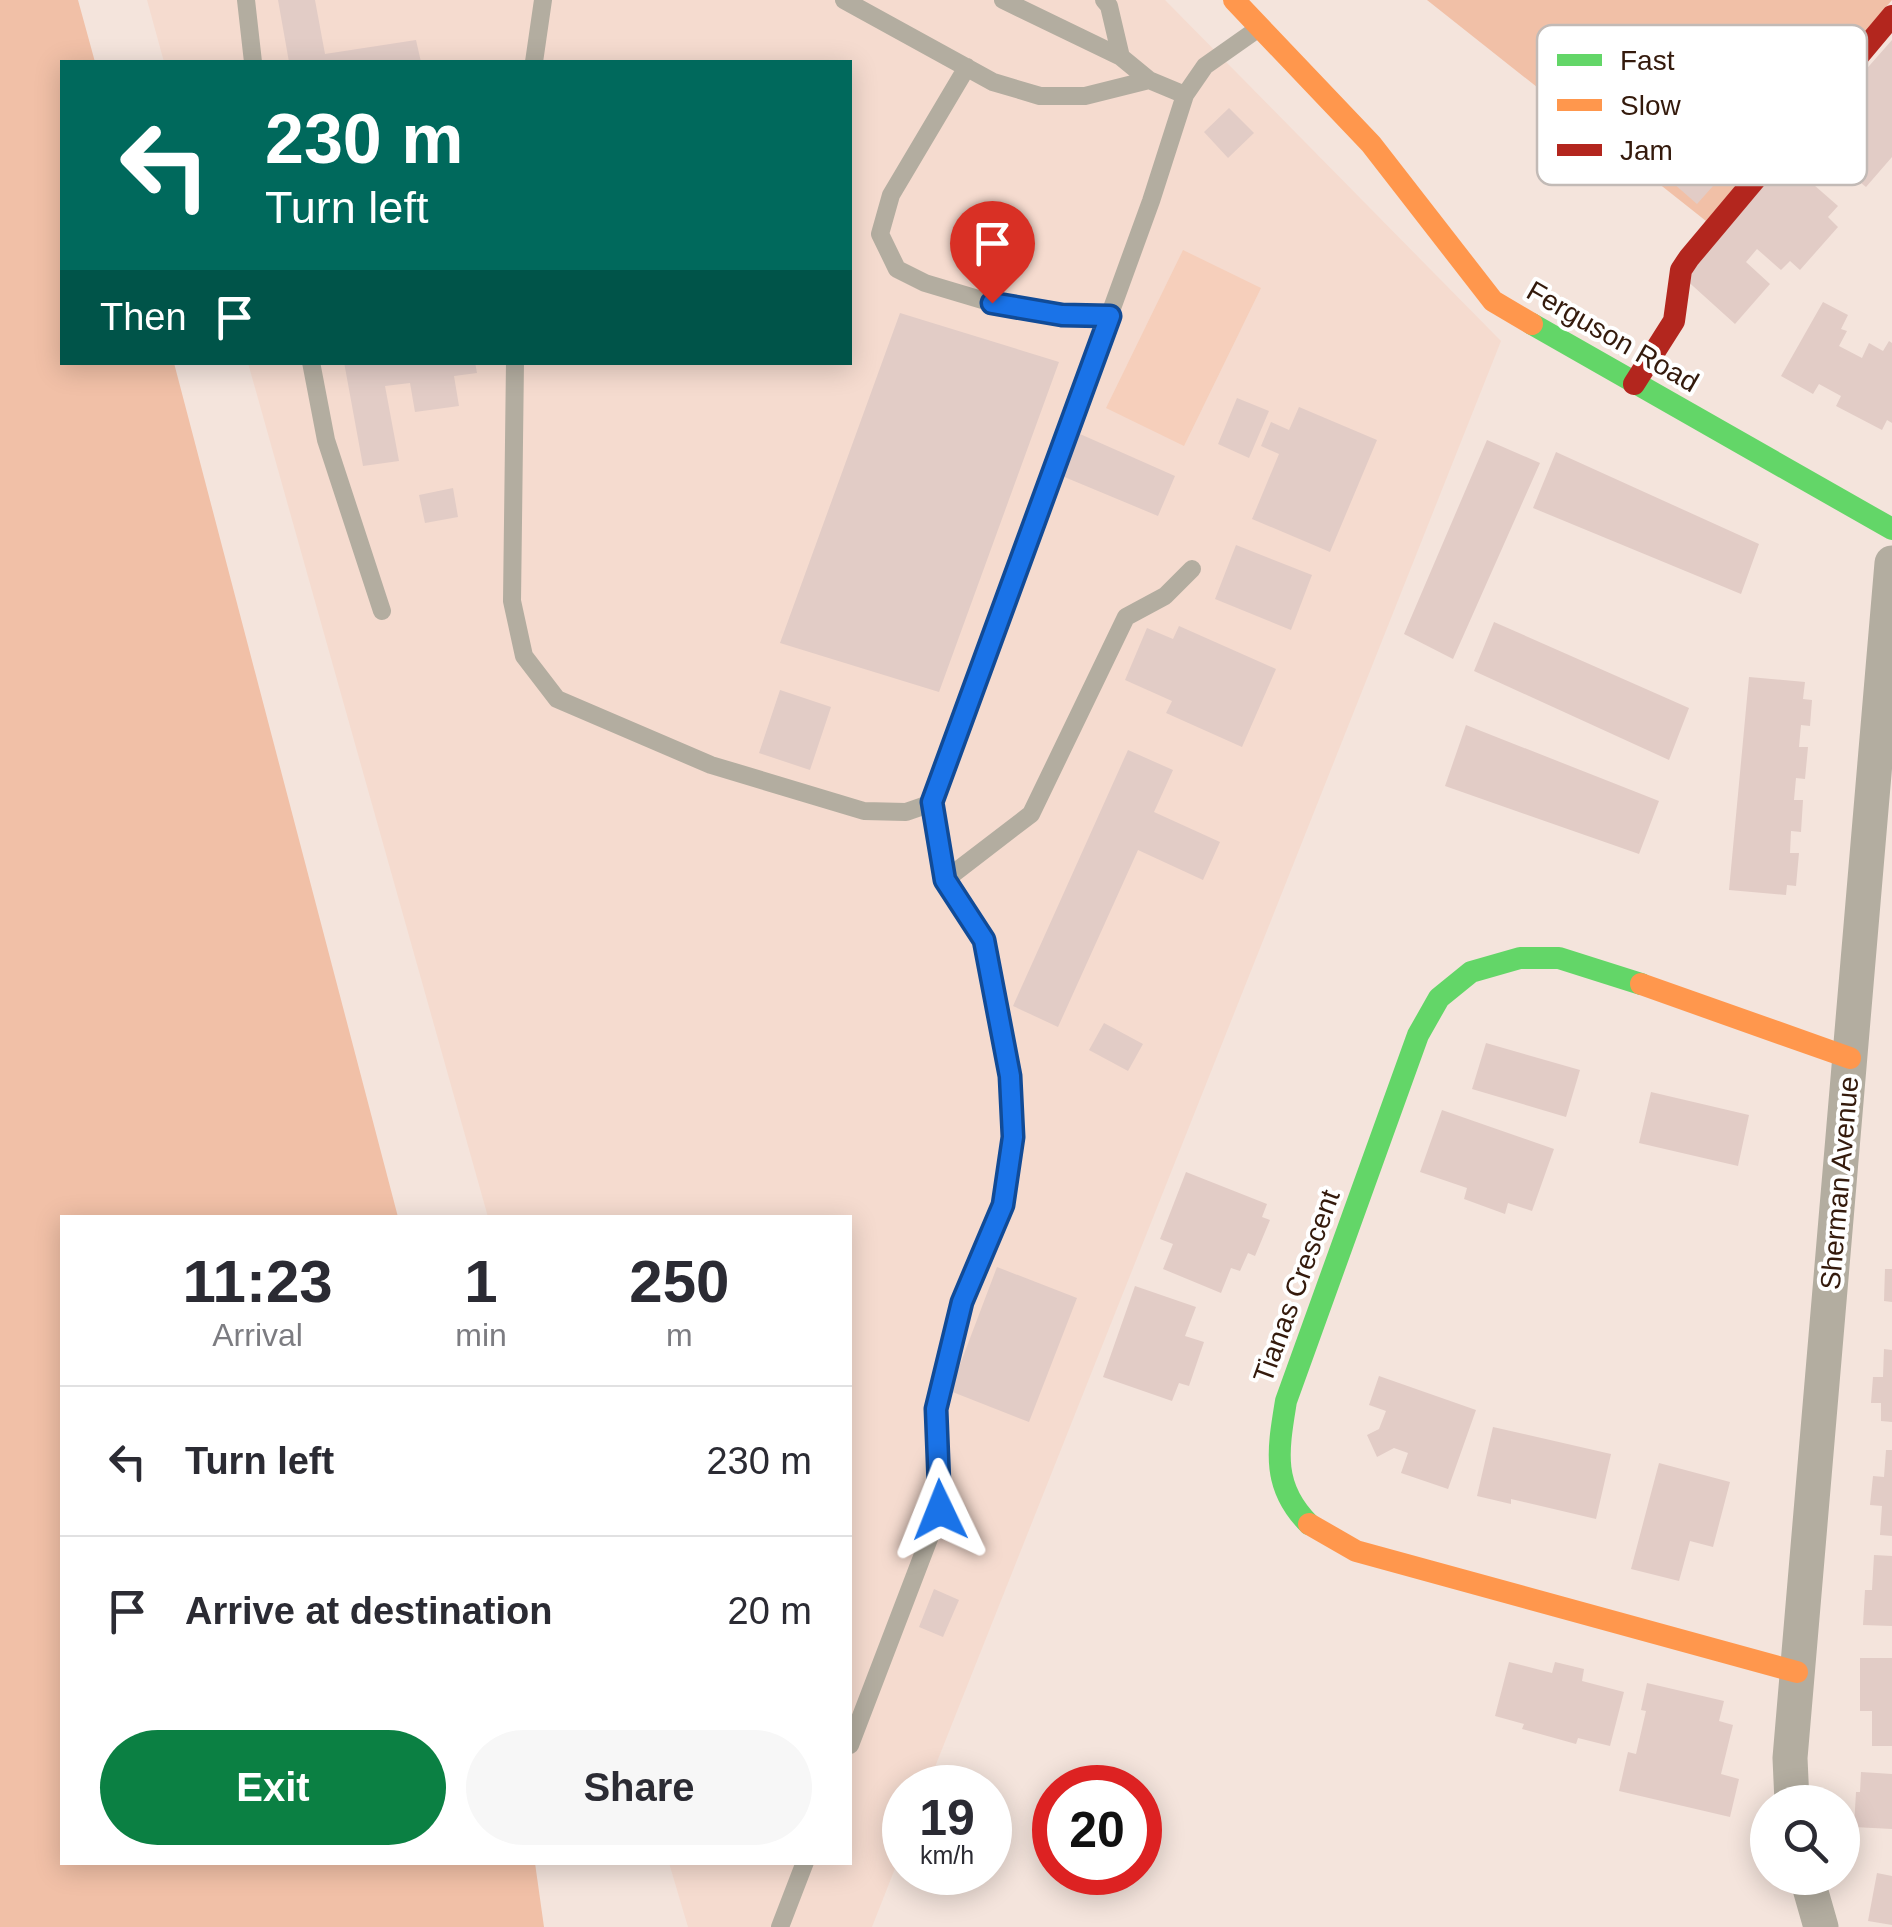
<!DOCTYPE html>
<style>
:root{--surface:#fff;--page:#f7f7f7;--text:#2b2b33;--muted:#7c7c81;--line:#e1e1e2;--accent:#0b8043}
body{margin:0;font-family:Helvetica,sans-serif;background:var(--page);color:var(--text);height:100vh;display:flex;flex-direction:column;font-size:38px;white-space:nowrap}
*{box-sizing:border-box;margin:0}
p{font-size:32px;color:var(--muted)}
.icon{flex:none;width:55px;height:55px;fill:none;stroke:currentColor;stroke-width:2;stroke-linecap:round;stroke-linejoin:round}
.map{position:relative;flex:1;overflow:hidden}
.drawer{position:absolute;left:60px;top:1215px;width:792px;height:650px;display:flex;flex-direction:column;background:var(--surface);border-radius:0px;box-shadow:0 5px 25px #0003}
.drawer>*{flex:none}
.hud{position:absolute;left:60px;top:60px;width:792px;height:305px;border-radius:0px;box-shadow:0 5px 25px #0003;background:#00695c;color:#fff;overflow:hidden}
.tools{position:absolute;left:1750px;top:1785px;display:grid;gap:20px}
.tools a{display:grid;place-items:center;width:110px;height:110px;border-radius:50%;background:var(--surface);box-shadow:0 5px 25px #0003;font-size:50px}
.speed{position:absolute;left:882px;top:1765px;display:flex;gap:20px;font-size:50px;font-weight:700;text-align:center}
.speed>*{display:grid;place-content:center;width:130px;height:130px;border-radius:50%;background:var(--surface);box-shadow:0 5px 25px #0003;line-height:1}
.speed small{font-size:25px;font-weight:400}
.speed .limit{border:15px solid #d22;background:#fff;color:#111}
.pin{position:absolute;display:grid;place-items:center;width:85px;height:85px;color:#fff;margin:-102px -42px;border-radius:50% 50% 50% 0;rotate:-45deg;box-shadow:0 0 10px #0007}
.pin .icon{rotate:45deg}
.me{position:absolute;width:110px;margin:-55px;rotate:358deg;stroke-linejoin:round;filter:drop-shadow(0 0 8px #0008)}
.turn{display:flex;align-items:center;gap:35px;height:210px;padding:0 40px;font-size:45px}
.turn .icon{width:130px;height:130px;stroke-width:2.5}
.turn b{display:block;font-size:70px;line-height:85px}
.then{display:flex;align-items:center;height:95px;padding:0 40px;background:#0003;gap:20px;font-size:38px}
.eta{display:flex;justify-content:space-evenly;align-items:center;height:170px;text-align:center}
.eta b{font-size:60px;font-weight:700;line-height:70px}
.action{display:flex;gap:20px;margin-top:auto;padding:20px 40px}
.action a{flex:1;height:115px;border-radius:60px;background:var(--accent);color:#fff;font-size:40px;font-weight:700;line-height:115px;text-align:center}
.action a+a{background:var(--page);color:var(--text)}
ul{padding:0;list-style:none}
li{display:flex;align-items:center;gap:30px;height:150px;padding:0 40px;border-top:2px solid var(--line)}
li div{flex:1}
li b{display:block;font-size:38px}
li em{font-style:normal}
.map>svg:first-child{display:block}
</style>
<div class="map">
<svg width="1892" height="1927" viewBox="0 0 1892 1927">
<rect width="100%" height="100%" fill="#f4e4dc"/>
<path fill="#f5dbcf" d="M147,0H1165L1501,341L927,1787L905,1788V1843L872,1927H688L669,1863L850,1862V1218L488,1217L248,363L850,362V62H164Z"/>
<path fill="#f6cfbb" d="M1183,250L1261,288L1184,446L1106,408Z"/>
<path fill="#f1c0a7" d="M0,0H78L95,62H62V362L174,363L398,1217L62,1218V1862L535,1863L544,1927H0Z
M1427,0H1892L1706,221Z"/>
<path fill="#e2ccc6" d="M278,0H315L325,54L416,40L421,62H289Z
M1892,40V157L1866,187L1855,178L1852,181L1833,164L1814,185L1838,206L1828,217L1838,227L1800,270L1790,261L1781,270L1757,249L1746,262L1770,284L1735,324L1683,277Z
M1229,108L1254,133L1228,158L1204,132Z
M1688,165L1713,186L1697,204L1673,183Z
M1823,302L1848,315L1841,329L1847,331L1839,346L1862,358L1869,343L1883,351L1889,341L1892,343V423L1887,420L1882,430L1836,406L1841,396L1819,384L1813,394L1781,376Z
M900,313L1059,362L939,692L780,643Z
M344,362H475L477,373L454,376L459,406L415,412L410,383L385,386L399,461L363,466Z
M1237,398L1269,411L1249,458L1218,444Z
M1299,407L1377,440L1330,552L1252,519L1279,454L1261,446L1271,422L1289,430Z
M1080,434L1175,476L1158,516L1062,476Z
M1487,440L1540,463L1453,659L1404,634Z
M1556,452L1759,544L1741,594L1533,508Z
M453,488L458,517L425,523L419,495Z
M1236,545L1312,575L1291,630L1215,599Z
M1494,622L1689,708L1669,760L1474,671Z
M1179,626L1276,669L1242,747L1166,713L1172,701L1125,680L1147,628L1173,639Z
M1749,677L1805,682L1803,699L1812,700L1810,726L1801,725L1799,747H1808L1805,779L1796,778L1794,800H1803L1801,832L1791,831L1790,853H1799L1796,886L1787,885L1786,895L1729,890Z
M780,690L831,707L810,770L759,753Z
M1466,725L1659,801L1639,854L1445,786Z
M1128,750L1173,770L1154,812L1220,842L1203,880L1138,850L1058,1027L1013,1006Z
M1104,1023L1143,1044L1128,1071L1089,1050Z
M1486,1043L1580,1070L1566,1117L1472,1089Z
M1651,1092L1749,1115L1738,1166L1639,1143Z
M1442,1110L1554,1149L1532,1211L1508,1203L1505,1214L1464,1199L1467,1188L1420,1172Z
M1186,1172L1267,1204L1262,1217L1270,1220L1255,1256L1248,1253L1240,1271L1231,1268L1221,1293L1163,1269L1173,1244L1160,1239Z
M997,1267L1077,1298L1029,1422L950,1391Z
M1885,1269H1892V1302L1884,1301Z
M1135,1286L1196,1307L1185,1336L1204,1342L1189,1386L1179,1383L1172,1401L1103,1377Z
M1884,1349L1892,1350V1422L1881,1421V1403H1871L1873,1377H1883Z
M1379,1376L1476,1410L1448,1489L1401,1473L1408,1453L1394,1448L1377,1457L1367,1435L1379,1429L1386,1411L1369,1405Z
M1493,1427L1611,1454L1596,1519L1511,1499V1504L1477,1496Z
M1886,1450H1892V1536L1880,1535L1882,1506L1870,1505L1873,1476L1884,1477Z
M1659,1463L1730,1482L1713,1547L1690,1541L1679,1581L1631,1569Z
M1874,1555L1892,1556V1626L1863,1625L1865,1590H1872Z
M934,1589L959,1600L943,1637L919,1627Z
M1860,1658H1892V1746H1872V1711H1860Z
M1509,1662L1552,1673L1555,1662L1584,1669L1582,1681L1624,1692L1610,1746L1578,1738L1576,1744L1522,1729L1524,1724L1495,1716Z
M1647,1683L1724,1701L1719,1721L1733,1725L1721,1774L1739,1779L1730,1817L1619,1791L1628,1752L1636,1754L1646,1711L1641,1710Z
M1861,1772L1892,1774V1829L1854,1827L1856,1792H1860Z
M1877,1873L1892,1876V1925L1868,1921Z"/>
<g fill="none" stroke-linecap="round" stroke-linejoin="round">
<path stroke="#b3ada0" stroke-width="18" d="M246,0L253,62
M844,0L993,82L1040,96H1085L1149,80
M1003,0L1121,57L1149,80L1185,95
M1104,0L1109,6L1121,57
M534,62L543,0
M967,67L891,195L880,234L897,269L925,283L992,303L1062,315L1110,316
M311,362L326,440L382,611
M515,362L512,601L524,656L557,699L711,765L864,811L906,812L932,803
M945,880L1031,814L1126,617L1165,596L1192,569
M850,1745L940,1510L936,1409L962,1302L1003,1205L1013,1137L1009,1076L984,940L945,880L932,803L1151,201L1185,95L1205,66L1259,28
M780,1927L805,1862"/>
<path stroke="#b3ada0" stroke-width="35" d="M1792,1802L1790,1758L1892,563
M1807,1878L1821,1927"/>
<path stroke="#63d668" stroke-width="22" d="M1532,324L1892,529
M1309,1524C1271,1486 1278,1450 1286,1401L1418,1035L1439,998L1471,972L1520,958H1559L1641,984"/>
<path stroke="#ff974d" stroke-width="22" d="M1234,0L1371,144L1493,301L1532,324
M1641,984L1850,1058
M1309,1524L1356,1551L1797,1672"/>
<path stroke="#b3261e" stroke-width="22" d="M1634,384L1674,321L1681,270L1689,258L1892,16"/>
</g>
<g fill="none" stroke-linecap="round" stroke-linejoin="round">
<defs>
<path id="route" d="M940,1510L936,1409L962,1302L1003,1205L1013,1137L1010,1076L984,940L945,880L932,802L1110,316L1062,315L992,303"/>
</defs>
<use href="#route" stroke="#114b97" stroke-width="25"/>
<use href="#route" stroke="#1a73e8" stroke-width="18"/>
</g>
<g text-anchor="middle" stroke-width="8" stroke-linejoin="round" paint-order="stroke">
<g font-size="28" fill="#341a0c" stroke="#fff">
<text transform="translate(1613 336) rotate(30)" y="10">Ferguson Road</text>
<text transform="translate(1839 1183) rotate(-85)" y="10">Sherman Avenue</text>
<text transform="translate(1296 1286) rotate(-70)" y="10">Tianas Crescent</text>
</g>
</g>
<rect x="1537" y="25" width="330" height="160" rx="15" fill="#fff" stroke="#c2bab6" stroke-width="2.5"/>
<rect x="1557" y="54" width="45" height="12" fill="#63d668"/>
<rect x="1557" y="99" width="45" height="12" fill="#ff974d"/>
<rect x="1557" y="144" width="45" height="12" fill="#b3261e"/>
<g font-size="28" fill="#341a0c">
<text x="1620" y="70">Fast</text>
<text x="1620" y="115">Slow</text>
<text x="1620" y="160">Jam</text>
</g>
</svg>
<div class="tools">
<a><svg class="icon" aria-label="search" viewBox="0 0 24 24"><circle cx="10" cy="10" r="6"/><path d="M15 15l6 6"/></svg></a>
</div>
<div class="speed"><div>19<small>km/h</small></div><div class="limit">20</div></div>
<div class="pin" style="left:992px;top:303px;background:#d93025"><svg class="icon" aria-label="arrive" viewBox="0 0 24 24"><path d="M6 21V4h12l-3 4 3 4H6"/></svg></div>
<svg class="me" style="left:940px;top:1510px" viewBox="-20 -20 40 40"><path d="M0-17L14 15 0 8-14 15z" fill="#1a73e8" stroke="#fff" stroke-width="4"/></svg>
<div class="hud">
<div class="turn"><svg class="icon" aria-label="left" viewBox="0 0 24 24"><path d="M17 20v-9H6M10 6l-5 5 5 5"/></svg><div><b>230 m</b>Turn left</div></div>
<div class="then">Then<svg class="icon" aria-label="arrive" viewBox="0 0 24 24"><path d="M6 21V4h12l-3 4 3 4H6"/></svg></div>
</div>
<section class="drawer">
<div class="eta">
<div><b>11:23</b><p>Arrival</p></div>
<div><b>1</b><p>min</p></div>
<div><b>250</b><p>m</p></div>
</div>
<ul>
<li><svg class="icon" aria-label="left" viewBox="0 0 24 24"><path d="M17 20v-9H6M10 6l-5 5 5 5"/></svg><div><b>Turn left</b></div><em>230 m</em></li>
<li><svg class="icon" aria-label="arrive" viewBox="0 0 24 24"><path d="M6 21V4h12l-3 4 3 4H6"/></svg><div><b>Arrive at destination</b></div><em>20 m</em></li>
</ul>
<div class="action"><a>Exit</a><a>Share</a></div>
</section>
</div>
